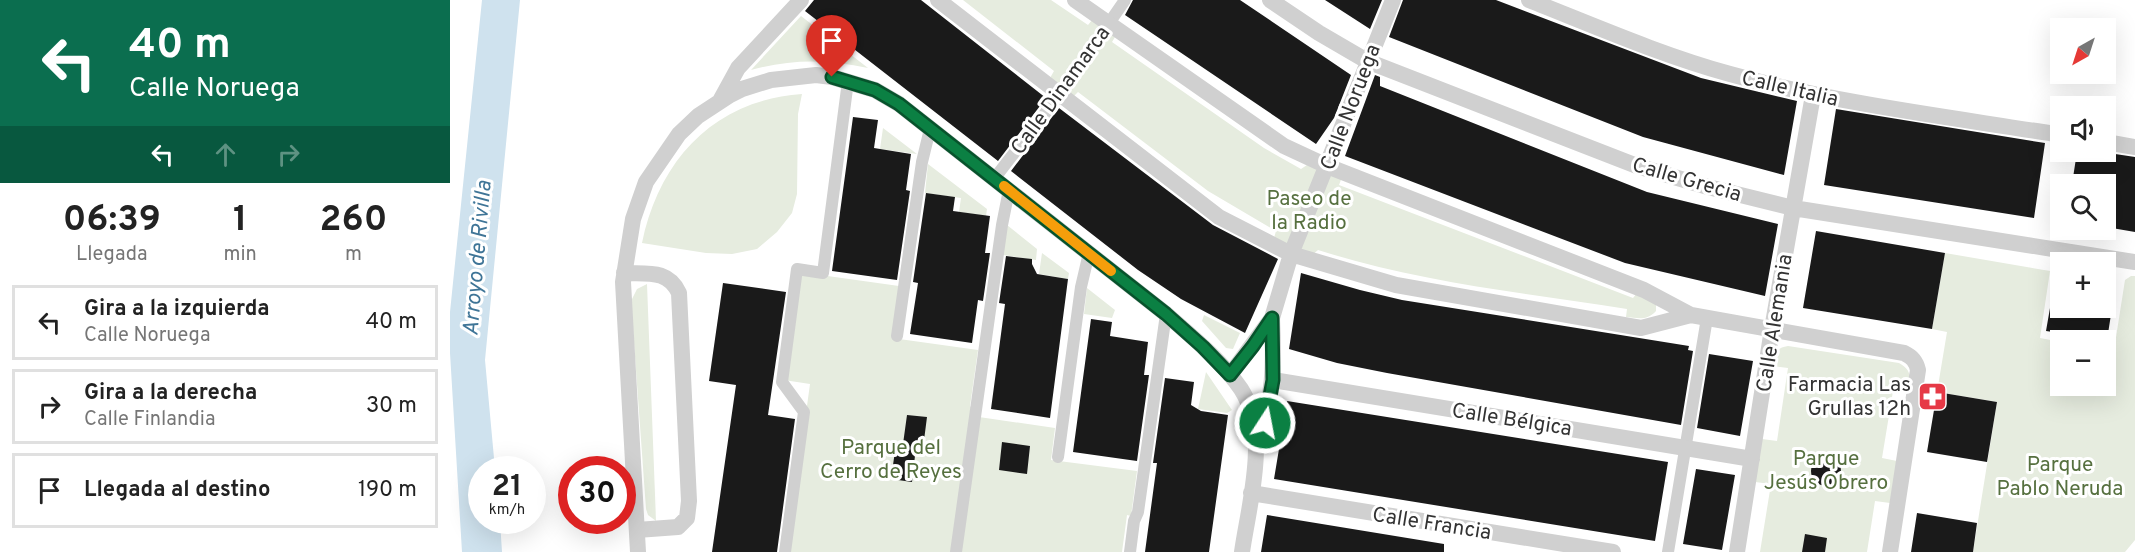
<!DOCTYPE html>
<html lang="es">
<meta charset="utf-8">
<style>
:root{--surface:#fff;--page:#f6f6f6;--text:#222;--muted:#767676;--line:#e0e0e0}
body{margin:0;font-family:Overpass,sans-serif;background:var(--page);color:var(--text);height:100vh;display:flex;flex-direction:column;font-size:22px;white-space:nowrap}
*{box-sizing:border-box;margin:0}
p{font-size:20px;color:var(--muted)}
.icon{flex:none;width:33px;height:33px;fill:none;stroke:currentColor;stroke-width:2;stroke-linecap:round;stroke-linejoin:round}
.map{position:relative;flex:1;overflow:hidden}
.drawer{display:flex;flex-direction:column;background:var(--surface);width:450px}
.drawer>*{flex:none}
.top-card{background:#0b6e4f;color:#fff;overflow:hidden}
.needle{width:39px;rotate:219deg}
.fabs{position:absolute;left:1600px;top:18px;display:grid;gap:12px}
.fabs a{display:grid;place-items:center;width:66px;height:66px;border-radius:0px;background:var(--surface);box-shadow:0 6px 24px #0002;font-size:30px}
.speed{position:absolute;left:18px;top:456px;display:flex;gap:12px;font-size:30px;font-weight:700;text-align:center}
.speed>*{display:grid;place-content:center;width:78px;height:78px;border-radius:50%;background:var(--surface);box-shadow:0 6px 24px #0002;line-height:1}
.speed small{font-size:15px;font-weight:400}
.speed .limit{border:9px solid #d22;background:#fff;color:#111}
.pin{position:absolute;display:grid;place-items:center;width:51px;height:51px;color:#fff;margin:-62px -26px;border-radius:50% 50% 50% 0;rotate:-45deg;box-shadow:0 0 6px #0007}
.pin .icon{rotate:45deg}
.me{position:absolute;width:66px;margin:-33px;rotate:11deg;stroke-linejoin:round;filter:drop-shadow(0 0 4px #0008)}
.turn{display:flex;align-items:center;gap:21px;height:126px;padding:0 30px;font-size:27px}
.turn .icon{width:78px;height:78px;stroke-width:2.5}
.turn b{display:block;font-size:42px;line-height:51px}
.lanes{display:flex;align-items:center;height:57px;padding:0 30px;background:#0003;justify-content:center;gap:30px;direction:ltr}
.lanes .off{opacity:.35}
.eta{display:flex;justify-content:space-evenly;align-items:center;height:102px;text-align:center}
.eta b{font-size:36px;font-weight:700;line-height:42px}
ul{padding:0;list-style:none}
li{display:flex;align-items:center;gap:18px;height:75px;margin:0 12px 9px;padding:0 18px;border:3px solid var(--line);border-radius:0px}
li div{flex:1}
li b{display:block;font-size:22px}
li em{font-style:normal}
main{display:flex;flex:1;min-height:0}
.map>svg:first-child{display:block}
</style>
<main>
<section class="drawer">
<div class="top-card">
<div class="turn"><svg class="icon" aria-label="left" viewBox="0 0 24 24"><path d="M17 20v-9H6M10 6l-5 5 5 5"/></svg><div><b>40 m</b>Calle Noruega</div></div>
<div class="lanes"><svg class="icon" aria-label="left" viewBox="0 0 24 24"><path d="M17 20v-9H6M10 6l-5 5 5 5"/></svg><svg class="icon off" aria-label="ahead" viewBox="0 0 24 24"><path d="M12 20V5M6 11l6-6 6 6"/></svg><svg class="icon off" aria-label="right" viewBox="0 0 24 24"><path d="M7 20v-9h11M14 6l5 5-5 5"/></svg></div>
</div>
<div class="eta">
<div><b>06:39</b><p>Llegada</p></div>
<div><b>1</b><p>min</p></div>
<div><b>260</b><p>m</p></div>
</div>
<ul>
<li><svg class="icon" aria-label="left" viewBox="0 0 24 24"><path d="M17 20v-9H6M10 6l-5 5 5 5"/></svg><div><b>Gira a la izquierda</b><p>Calle Noruega</p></div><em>40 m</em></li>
<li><svg class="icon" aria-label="right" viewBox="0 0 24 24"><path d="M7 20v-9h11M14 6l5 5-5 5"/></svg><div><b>Gira a la derecha</b><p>Calle Finlandia</p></div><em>30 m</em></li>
<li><svg class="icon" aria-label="arrive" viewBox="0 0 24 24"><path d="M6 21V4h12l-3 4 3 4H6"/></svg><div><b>Llegada al destino</b></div><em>190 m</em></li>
</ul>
</section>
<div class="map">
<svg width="1685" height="552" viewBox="0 0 1685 552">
<rect width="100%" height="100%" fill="#fff"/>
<path fill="#e6ecdf" d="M513,0H601L638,25L642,20L665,37L662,42L814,148L851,169L857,165L892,177L889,185L1183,298L1187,293L1206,304V311C1197,321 1188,318 1176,317L1177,309C1074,293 968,282 868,250L861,256L824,238L826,231L758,191L628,92L624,96L600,78L604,71Z
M351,16L418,68C377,59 341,59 301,70Z
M352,94L348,114L347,194L342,213L327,232L307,249L282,254L256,253L192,243C209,160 264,100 352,94Z
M433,128L467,154L430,149Z
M478,164L537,209L536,216L509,212L511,198L475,193Z
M557,225L587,249L586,260L553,255Z
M592,253L619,273L618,279L589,274Z
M1495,253L1600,271L1590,338L1611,342V386H1656V349L1664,350L1675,280L1681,276H1685V540L1675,552H1523L1547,402L1487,392L1497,332L1482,329Z
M349,272L449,286L442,338L528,350L520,406L529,417L605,428L601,460L687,471L681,516L677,515L672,552H337L360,384L334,380Z
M197,284L206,521L198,515L196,509L181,301L187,289Z
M637,288L665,310L662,318L634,314Z
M754,315L790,333L783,349L776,348L752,321Z
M1338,346L1449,363C1460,369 1461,375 1459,388L1444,385L1432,458L1447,461L1440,503L1425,501L1417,552H1310L1321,484L1305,482L1312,439L1327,441L1338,368L1323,366C1325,354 1325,348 1338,346Z
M756,372L782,410L777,413L748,409Z"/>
<path fill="#cfe2ee" d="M32,0H70L35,360L45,469L32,470V520L50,521L52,552H12L0,353V312Z"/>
<path fill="#1a1a1a" d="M364,0H471L596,98L548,161L355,11Z
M683,0H790L901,75L884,118L866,144L675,15Z
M875,0H932L920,29Z
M953,0H1046L1251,78L1347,101L1334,175L1193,137L939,37Z
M925,75L930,77V86L1197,192L1328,224L1315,296L1175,263L895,156Z
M609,108L763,225L828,259L795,333L731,299L688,270L561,171Z
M1386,109L1595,143L1584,218L1374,185Z
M403,117L428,120L424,148L461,154L456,190L460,191L447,280L382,271Z
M1627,152H1652L1685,157V232L1656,227V184H1622Z
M476,193L505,197L503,211L540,216L535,253H540L533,301L528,300L522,343L460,334L468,283L463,282Z
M1366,231L1495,253L1482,329L1353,308Z
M556,256L582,259V264L587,274L618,279L600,418L541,409L555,304L549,303Z
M851,273L910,290L952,300L1239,346L1238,350L1243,351L1231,425L937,373L887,363L839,349Z
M273,283L336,292L318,415L345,419L327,552H262L286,385L259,381Z
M1600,308H1662L1657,340L1596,331Z
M641,319L662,322L660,336L698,342L694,375H699L687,461L623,452Z
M1259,354L1303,361L1290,436L1247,428Z
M715,378L744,382L741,405L751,411L778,415L759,552H695L707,463H703Z
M1487,392L1547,402L1537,462L1477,452Z
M837,401L1218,462L1205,541L824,479Z
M457,415L477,417L473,448L466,447L462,482L441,479L446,444H453Z
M552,442L580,446L577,474L549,470Z
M1361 471a15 15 0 1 1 30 0a15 15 0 1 1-30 0Z
M1246,469L1285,475L1272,550L1233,544Z
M1467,513L1527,523L1523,552H1461Z
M817,515L994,544V552H811Z
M1355,534L1377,538L1375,552H1352Z"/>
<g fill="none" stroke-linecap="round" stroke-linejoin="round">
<path stroke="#d0d0d0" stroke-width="12" d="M544,179L610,94L675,0
M447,336L472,162L480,129
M608,457L631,287L639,253
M335,552L354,412L332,382L347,269L373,273L398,81
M506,552L552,225L559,190
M680,552L684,521L688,512L716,314
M1218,552L1257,318"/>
<path stroke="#d0d0d0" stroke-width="16" d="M488,0L769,217L841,254L946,285L1191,328L1241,315
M625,0L834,146L877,166L1194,290L1241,315L1454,353C1462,357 1466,361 1468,370L1440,552
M820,0L869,33L917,61L1187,166L1258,187L1343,208L1685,262
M1079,0C1145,26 1211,55 1280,74C1388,104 1500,117 1611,135
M271,99L288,68L351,0
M1656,142L1685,147
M174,273C197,274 218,269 229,293L239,501L237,518L228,527L187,530
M780,375L822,318L841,254L943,0
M823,380L1302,459
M808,441C824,401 824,360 822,318
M801,493L1163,552
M188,552L173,282L183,219L196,182L229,134L248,116L280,95L292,89L321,80L366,75L382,77L425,90L449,104L716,314C742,337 771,360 791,389C820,434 799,503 792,552
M1287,552L1322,329L1363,95"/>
</g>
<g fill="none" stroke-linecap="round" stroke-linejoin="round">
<defs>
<path id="route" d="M382,77L425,90L449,104L716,314L753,347L780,375L803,346L822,318L823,380L815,423"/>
</defs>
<use href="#route" stroke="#07532c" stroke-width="15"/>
<use href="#route" stroke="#0b8043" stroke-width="10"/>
<path stroke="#f59e0b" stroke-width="10" d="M554,186L661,271"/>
</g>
<defs>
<symbol id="pharmacy-square" viewBox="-11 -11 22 22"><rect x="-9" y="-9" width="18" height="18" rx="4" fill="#e63946" stroke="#fff"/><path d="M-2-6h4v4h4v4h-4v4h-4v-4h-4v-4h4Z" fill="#fff"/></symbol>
</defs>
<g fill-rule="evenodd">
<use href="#pharmacy-square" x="1466" y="380" width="33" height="33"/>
</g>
<g text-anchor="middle" stroke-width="6" stroke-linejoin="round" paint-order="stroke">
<g font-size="21" fill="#333" stroke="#fff">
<text transform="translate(1340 88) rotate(13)" y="7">Calle Italia</text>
<text transform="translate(610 90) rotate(-54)" y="7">Calle Dinamarca</text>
<text transform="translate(900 107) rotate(-69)" y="7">Calle Noruega</text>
<text transform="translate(1237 179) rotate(16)" y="7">Calle Grecia</text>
<text transform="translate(1324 323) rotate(-81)" y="7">Calle Alemania</text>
<text transform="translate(1062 419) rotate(9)" y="7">Calle Bélgica</text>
<text transform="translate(982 523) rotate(9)" y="7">Calle Francia</text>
</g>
<g font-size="21" fill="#56703f" stroke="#fff">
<text x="859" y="205">Paseo de<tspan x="859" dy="24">la Radio</tspan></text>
<text x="441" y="454">Parque del<tspan x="441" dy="24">Cerro de Reyes</tspan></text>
<text x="1376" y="465">Parque<tspan x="1376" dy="24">Jesús Obrero</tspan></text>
<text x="1610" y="471">Parque<tspan x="1610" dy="24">Pablo Neruda</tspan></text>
</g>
<g font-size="21" fill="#333" stroke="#fff" text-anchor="end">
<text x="1461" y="391">Farmacia Las<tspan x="1461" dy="24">Grullas 12h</tspan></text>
</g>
<g font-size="22" font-style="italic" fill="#3f7597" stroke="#fff">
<text transform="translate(26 258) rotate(-85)" y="8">Arroyo de Rivilla</text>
</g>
</g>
</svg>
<div class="fabs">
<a><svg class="needle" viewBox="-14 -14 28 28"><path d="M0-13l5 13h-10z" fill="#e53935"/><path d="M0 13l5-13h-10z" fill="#767676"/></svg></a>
<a><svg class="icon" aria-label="sound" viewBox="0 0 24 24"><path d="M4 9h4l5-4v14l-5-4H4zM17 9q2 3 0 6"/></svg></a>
<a><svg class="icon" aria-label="search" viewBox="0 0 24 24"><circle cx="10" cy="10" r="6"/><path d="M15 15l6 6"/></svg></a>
<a>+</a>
<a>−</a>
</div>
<div class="speed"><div>21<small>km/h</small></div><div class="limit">30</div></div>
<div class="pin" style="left:382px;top:77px;background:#d93025"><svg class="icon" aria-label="arrive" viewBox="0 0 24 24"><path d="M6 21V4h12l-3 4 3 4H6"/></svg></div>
<svg class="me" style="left:815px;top:423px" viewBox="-20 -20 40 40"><circle r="17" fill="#0b8043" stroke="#fff" stroke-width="3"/><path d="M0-11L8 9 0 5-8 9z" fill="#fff"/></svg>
</div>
</main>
